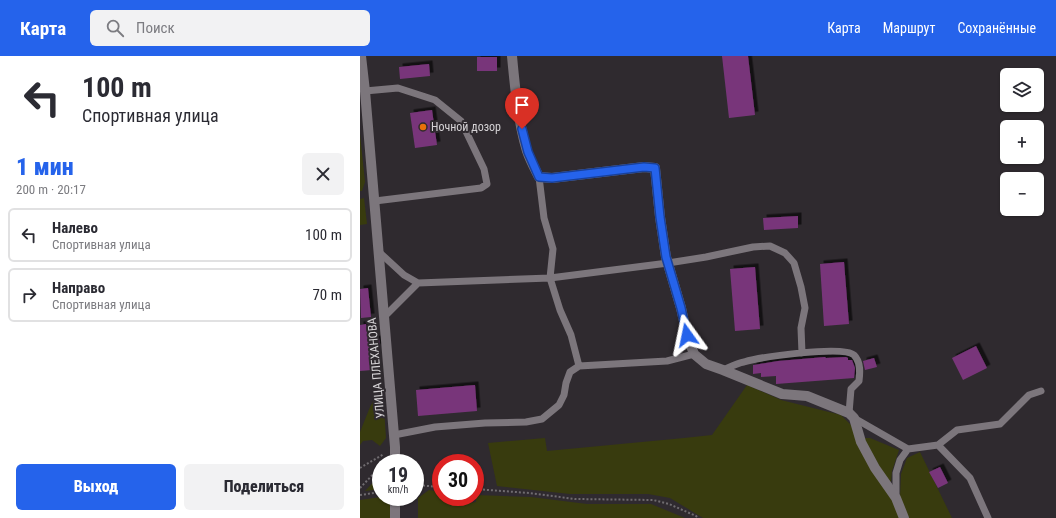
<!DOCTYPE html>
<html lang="ru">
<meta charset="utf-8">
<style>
:root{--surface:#fff;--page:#f2f2f3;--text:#2b2b33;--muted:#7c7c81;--line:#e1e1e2;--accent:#2563eb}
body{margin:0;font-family:"Roboto Condensed",sans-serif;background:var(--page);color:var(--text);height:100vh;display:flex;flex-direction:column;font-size:15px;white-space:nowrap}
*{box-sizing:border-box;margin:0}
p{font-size:13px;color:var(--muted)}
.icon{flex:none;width:22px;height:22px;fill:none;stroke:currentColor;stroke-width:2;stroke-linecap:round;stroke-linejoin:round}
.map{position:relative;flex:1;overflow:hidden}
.side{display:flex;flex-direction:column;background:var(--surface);width:360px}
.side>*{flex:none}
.hud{background:#fff;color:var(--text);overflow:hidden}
.tools{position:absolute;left:640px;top:12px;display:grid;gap:8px}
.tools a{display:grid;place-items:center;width:44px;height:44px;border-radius:6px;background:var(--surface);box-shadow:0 1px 3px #0004;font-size:20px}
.speed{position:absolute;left:12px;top:398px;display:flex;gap:8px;font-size:20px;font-weight:700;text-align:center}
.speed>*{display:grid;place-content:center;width:52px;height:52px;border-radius:50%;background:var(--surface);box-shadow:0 1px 3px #0004;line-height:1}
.speed small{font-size:10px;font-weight:400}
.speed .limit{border:6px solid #d22;background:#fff;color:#111}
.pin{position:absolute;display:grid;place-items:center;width:34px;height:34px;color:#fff;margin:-41px -17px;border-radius:50% 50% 50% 0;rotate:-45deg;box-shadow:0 0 4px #0007}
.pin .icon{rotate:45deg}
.me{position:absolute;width:44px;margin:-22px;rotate:348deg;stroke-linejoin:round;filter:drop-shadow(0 0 3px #0008)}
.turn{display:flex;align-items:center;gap:14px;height:84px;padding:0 16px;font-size:18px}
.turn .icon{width:52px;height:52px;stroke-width:2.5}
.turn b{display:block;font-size:28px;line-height:34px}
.round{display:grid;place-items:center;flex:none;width:42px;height:42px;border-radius:6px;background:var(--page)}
.summary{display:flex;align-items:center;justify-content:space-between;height:68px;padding:0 16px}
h1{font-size:24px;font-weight:800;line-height:30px;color:var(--accent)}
.button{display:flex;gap:8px;margin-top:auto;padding:8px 16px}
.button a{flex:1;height:46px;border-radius:6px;background:var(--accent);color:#fff;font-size:16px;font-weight:800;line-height:46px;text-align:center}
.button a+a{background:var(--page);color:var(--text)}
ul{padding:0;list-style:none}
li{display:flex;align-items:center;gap:12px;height:54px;margin:0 8px 6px;padding:0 8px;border:2px solid var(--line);border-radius:6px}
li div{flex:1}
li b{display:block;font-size:15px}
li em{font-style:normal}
header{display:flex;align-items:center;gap:24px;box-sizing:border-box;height:56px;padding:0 20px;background:var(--accent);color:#fff}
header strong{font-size:19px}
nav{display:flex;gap:22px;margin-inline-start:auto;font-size:14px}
.search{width:280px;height:36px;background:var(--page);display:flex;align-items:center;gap:10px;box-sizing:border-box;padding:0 14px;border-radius:6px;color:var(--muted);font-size:15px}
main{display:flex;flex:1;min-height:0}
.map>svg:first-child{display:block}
</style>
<header>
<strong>Карта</strong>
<div class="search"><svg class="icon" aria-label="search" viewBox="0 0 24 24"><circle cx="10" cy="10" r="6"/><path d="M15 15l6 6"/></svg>Поиск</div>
<nav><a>Карта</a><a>Маршрут</a><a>Сохранённые</a></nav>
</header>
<main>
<section class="side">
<div class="hud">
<div class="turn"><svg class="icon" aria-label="left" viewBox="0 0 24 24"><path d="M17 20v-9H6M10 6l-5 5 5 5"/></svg><div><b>100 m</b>Спортивная улица</div></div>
</div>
<div class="summary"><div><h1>1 мин</h1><p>200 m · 20:17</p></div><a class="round"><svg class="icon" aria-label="close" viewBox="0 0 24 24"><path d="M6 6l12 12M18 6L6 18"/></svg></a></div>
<ul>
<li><svg class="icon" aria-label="left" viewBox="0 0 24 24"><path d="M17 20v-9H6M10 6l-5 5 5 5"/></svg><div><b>Налево</b><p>Спортивная улица</p></div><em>100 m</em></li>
<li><svg class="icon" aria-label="right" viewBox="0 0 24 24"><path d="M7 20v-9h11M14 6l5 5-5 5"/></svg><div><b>Направо</b><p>Спортивная улица</p></div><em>70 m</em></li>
</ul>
<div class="button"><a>Выход</a><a>Поделиться</a></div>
</section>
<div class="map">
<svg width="696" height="462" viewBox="0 0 696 462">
<defs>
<filter id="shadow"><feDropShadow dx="3.5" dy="-3.5" stdDeviation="0" flood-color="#0009"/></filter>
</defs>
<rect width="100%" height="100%" fill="#2f2a2f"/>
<path fill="#383b0e" d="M0,78L5,126L2,135H0Z
M4,142L7,168L0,169V143Z
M387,329L421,344L481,359L492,370L534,446L540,462H343L310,442L288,438H210L137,430L128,387L185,382L187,395L324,382L352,379Z
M23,337L26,382L20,390L12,384L3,385L0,389V376L10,351L16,340Z
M504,382H510L539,394L532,415L531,426L524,419Z
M560,396L592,462H549L540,441L541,418L547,402Z
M21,418V433L5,435Z
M69,434L81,436V441H107L110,447L116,446V439L171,441L227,448H291L325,462H58V442Z
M21,441H30V462H0V444Z"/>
<path fill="#78367a" filter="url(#shadow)" d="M362,0H388L395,59L369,62Z
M117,1H137V15H117Z
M69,8L70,20L40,23L39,11Z
M72,54L77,89L55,92L50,57Z
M438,160V172L404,174L403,162Z
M484,206L489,268L464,270L460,208Z
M395,211L400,273L375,275L370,213Z
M8,232L11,261L1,262L0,233Z
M6,268L8,284L19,283L20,291L9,292L12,314L0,315V269Z
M616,290L627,312L603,324L592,302Z
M465,301L466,302L486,301L488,302V304H492L495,312L494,322L416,328V320L401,321V317L393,318V309H394L418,305Z
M514,302L517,311L505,314L503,305Z
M115,329L117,355L58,360L56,334Z
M580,411L588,427L578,432L569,416Z"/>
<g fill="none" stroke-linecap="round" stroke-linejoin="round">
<path stroke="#706c70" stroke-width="2" stroke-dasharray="2 2" stroke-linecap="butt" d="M0,412L24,398
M55,429L81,431
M0,432L21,410
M115,433L169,437L215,443L293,444L309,448L336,460L338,462
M0,439L21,436"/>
<path stroke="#7c767c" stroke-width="7" d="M5,35L38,32L75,44L101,65L124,113L127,128L121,132L15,145
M179,121L184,162L193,193L190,222L200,254L211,279L219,310
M19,196L44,219L58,227
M24,261L58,227L190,222L308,207L346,201L393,191L410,190L425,197L434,207L441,231L445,252L441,272L442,297
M363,314C370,311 377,307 384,306C401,301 483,289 494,299C501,306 500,317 499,325L491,333L489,357
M494,362L548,393L578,389L610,422L628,462
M34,379L75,371L125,367L166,366L182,363L199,349L204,339L206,327L210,316L219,310L307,305L334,298
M578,389L597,374L640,368L669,339L681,335
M536,442V417L540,404L548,393"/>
<path stroke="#7c767c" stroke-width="10" d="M1,0L5,35L35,391V407
M152,0C155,32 158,65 167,95C170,104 175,113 179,121L192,122L284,111L295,112L300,161L306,201L321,252L327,279L334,298L346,308L363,314L400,329L422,338L447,340L489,357L494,362L501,386L515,412L536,442L544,462
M35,462V441"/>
</g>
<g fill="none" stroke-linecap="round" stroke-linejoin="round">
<defs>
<path id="route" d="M162,73L168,96L179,121L192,122L284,111L295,112L300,161L306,201L321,252L327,279"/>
</defs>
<use href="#route" stroke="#184099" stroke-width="10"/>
<use href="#route" stroke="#2563eb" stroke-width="7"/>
</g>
<circle fill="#e8710a" stroke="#2f2a2f" stroke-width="1.5" cx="63" cy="71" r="4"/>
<g text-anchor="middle" stroke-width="4" stroke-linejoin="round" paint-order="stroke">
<g font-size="12" fill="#d6d3d6" stroke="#2f2a2f" text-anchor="start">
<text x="71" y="75">Ночной дозор</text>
</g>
<g font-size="12" fill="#d6d3d6" stroke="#2f2a2f">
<text transform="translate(16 312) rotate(-95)" y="4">УЛИЦА ПЛЕХАНОВА</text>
</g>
</g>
</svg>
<div class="tools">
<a><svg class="icon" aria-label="layers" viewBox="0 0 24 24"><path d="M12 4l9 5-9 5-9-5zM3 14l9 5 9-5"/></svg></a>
<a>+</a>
<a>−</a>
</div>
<div class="speed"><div>19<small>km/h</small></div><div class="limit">30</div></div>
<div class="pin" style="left:162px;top:73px;background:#d93025"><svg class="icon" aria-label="arrive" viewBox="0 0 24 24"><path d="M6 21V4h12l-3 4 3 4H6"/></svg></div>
<svg class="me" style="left:327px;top:279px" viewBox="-20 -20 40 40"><path d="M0-17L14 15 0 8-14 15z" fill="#2563eb" stroke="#fff" stroke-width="4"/></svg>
</div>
</main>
